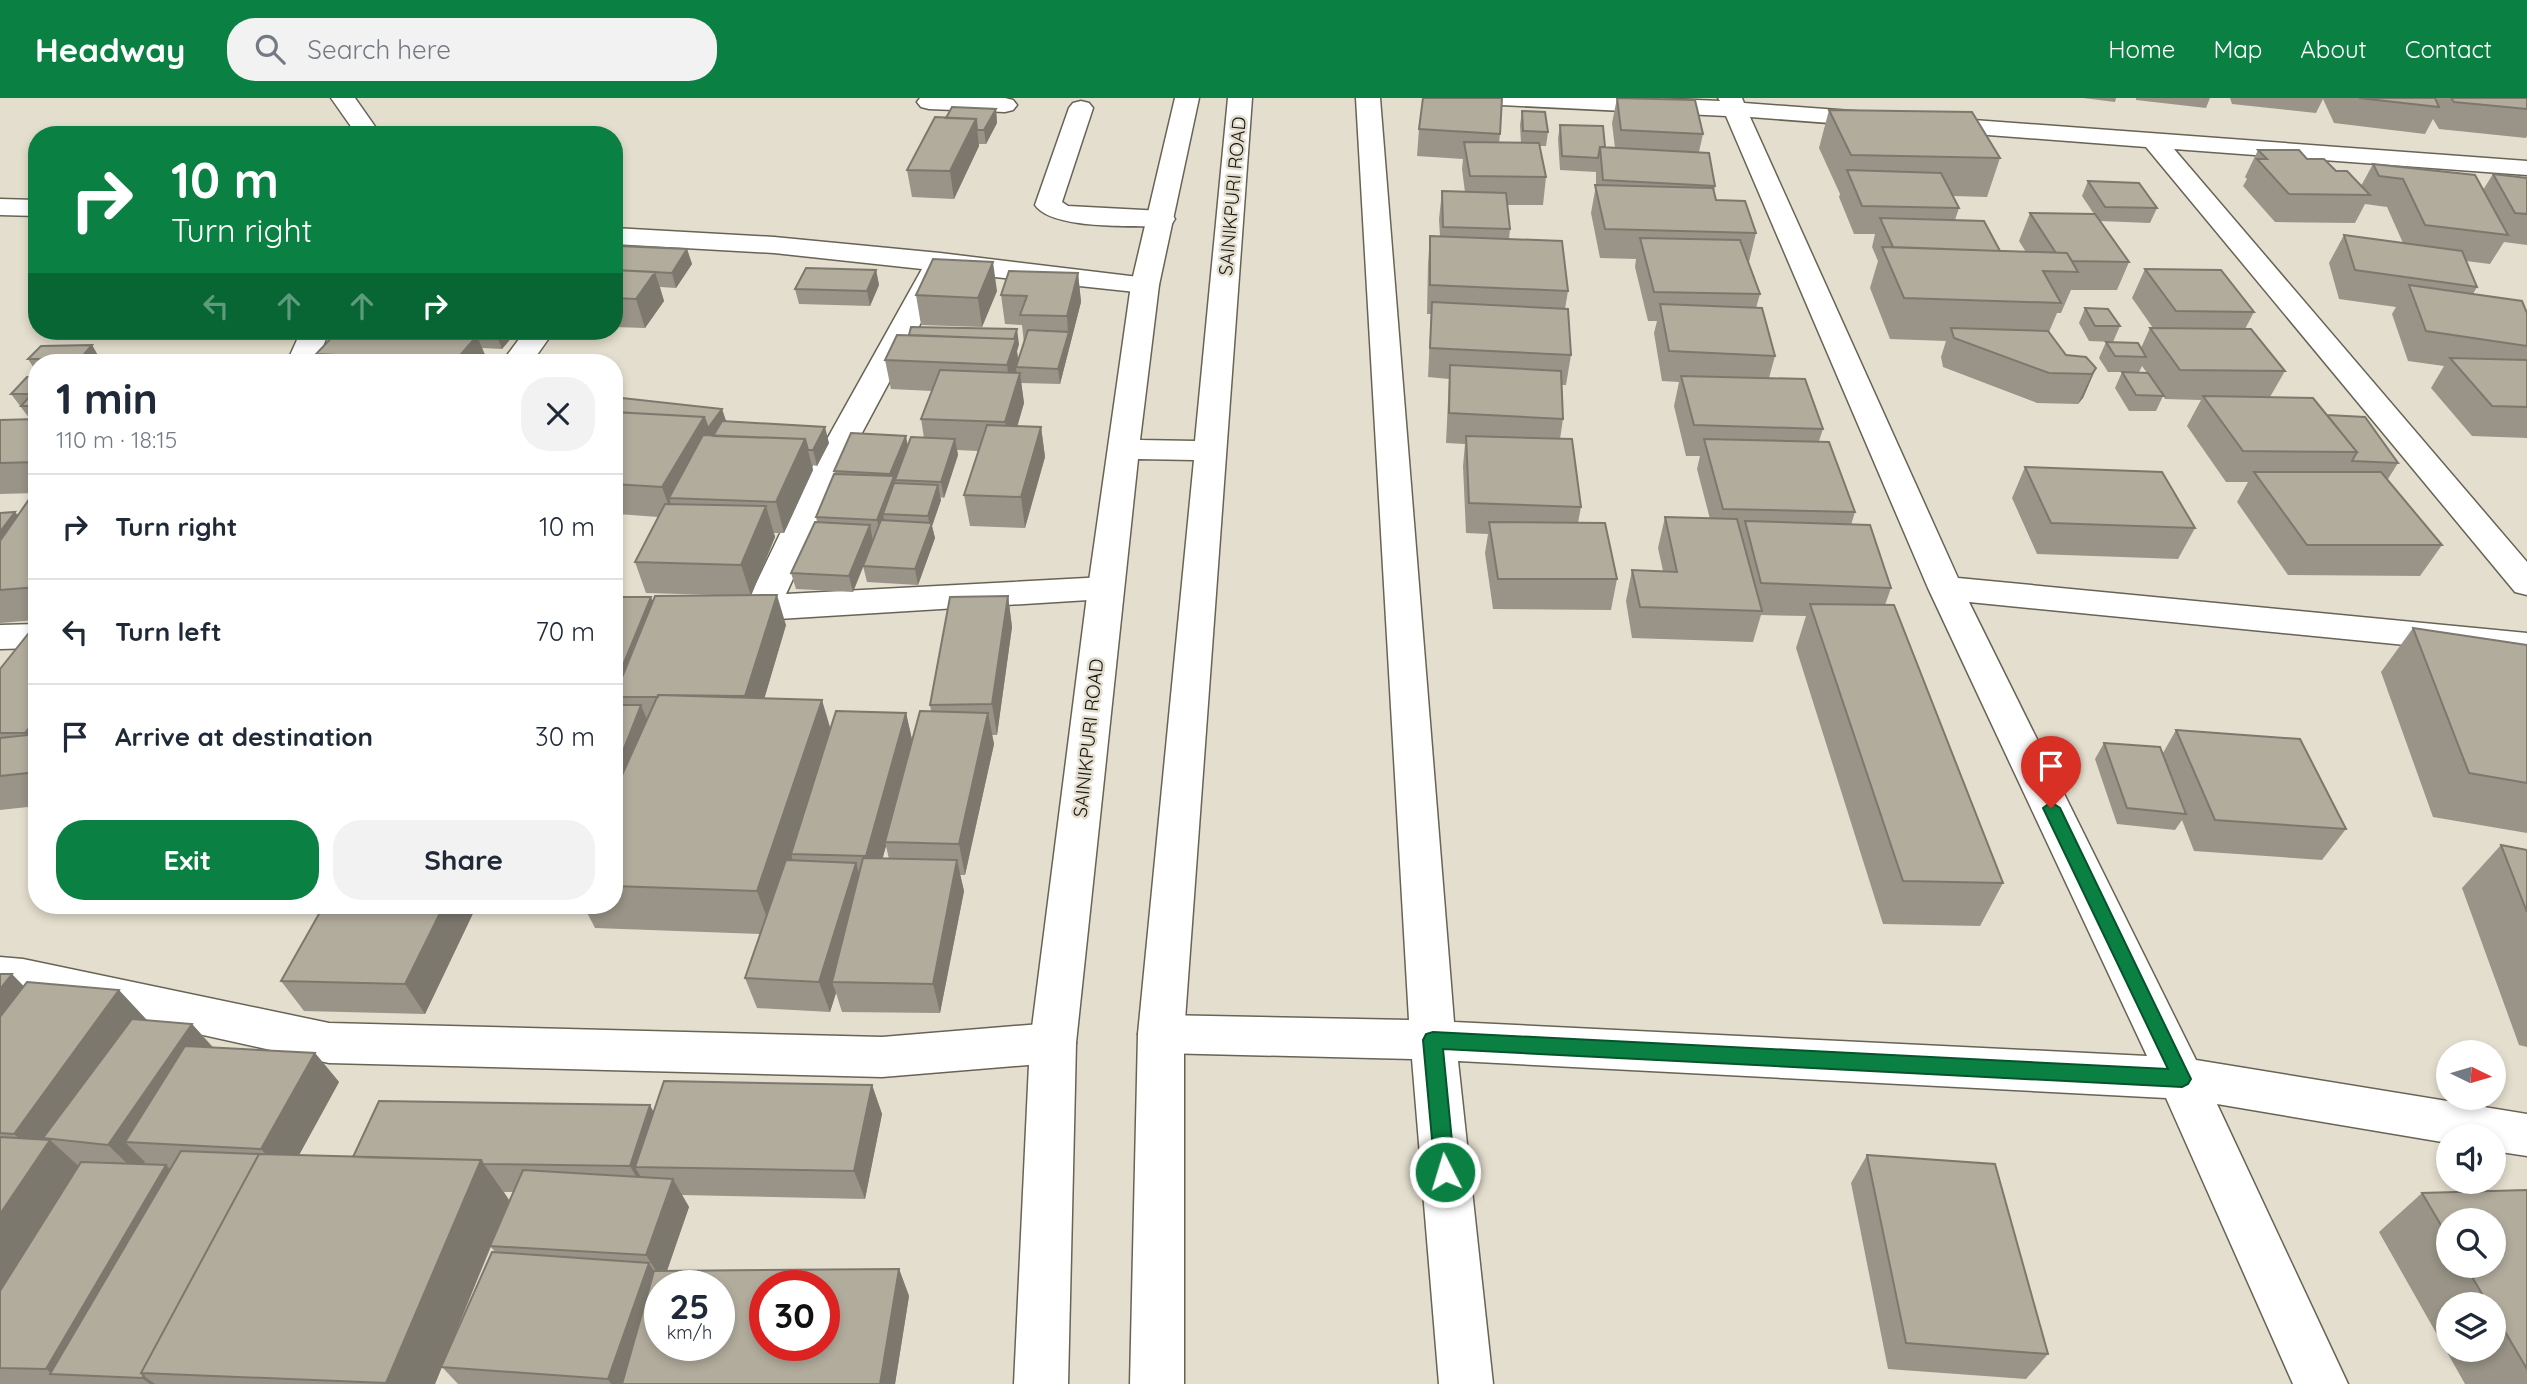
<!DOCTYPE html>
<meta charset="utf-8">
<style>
:root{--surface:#fff;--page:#f2f2f3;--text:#1f2937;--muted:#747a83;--line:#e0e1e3;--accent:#0b8043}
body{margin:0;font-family:Quicksand,sans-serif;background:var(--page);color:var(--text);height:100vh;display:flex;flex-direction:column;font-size:26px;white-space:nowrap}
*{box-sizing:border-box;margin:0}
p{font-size:23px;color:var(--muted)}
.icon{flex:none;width:38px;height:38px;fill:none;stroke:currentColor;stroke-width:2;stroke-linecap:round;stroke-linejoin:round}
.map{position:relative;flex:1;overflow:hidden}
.drawer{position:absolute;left:28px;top:256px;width:595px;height:560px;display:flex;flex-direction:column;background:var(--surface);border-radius:28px;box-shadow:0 4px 10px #0003}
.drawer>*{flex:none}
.hud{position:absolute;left:28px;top:28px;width:595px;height:214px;border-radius:28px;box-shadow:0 4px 10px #0003;background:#0b8043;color:#fff;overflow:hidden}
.needle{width:46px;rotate:95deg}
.fabs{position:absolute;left:2436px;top:942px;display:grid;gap:14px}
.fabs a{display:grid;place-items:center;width:70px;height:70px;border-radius:50%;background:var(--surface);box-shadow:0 4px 10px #0003;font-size:35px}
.speed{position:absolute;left:644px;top:1172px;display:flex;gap:14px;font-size:35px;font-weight:700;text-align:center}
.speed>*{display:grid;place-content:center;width:91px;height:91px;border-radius:50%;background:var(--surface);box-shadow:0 4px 10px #0003;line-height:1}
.speed small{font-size:18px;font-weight:400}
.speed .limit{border:10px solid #d22;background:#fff;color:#111}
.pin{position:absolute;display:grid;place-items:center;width:60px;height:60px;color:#fff;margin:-72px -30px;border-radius:50% 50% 50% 0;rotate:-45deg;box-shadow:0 0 7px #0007}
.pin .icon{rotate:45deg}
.me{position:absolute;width:77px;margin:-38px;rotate:355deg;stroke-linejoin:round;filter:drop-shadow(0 0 5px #0008)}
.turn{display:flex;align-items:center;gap:24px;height:147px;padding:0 28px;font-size:32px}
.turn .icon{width:91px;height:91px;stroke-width:2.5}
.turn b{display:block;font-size:49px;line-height:60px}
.lanes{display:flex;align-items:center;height:66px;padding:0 28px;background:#0003;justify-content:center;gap:35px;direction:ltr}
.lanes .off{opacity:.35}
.round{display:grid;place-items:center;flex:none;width:74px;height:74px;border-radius:28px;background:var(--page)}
.headline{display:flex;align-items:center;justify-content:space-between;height:119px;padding:0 28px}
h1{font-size:42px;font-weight:700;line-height:52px}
.button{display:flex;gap:14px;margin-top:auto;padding:14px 28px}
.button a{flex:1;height:80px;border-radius:28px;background:var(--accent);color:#fff;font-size:28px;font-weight:700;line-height:80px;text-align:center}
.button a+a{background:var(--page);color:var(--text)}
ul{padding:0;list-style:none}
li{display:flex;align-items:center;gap:21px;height:105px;padding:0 28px;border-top:2px solid var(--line)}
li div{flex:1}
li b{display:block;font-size:26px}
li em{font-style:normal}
header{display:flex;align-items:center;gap:42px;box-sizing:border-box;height:98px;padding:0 35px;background:var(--accent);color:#fff}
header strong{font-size:33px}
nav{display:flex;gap:38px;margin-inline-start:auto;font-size:24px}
.search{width:490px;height:63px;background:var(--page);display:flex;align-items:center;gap:18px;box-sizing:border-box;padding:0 24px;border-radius:28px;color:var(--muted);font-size:26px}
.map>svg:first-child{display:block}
</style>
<header>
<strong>Headway</strong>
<div class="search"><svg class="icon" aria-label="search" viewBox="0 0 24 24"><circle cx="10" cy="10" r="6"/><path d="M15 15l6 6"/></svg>Search here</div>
<nav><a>Home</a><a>Map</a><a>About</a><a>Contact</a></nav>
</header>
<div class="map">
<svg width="2527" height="1286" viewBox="0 0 2527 1286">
<rect width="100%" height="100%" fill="#e4dece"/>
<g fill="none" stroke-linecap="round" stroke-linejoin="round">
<defs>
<path id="minor" d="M331,0H355L381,37H357Z
M920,0H1005L1013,2L1017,7L1013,12L1005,14L929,11L921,9L917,4Z
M1356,0H1380L1454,924L2147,958L1928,490L1726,18L1501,7L1493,5L1489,0H1649L1720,3L1718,0H1742L1744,5L2527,63V77L2174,51L2527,464V497L2515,494L2146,49L1750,19L1958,480L2527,535V559L1969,504L2196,962L2527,1016V1058L2494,1053V1038H2448V1045L2217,1006L2348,1286H2293L2166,1000L1458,963L1493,1286H1439L1412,961L1161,955L1145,950L1138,936L1145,922L1161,917L1409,922Z
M1081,3L1089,5L1093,10L1062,104L1068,108L1162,113L1171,115L1175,121L1171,127L1162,129C1132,127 1052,132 1035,107L1069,10L1073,5Z
M0,101L37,102V118L0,117Z
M614,130L774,139L940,155L1155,181L1159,187L1155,193L1145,195L948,174L848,361L786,496L1105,479L1117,482L1122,490L1117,498L1105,501L762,522L728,523L716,519L710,511L716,503L750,498L816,361L922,171L774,155L614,146Z
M301,233H329L317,264H287Z
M525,233H554L532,264H502Z
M37,526V550L0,551V527Z
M0,859L23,861L329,925L882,939L1053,925L1069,931L1076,945L1069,959L1053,965L882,979L329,965L23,897L0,895Z"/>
<path id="major" d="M1175,0H1199L1159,187L1140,342L1195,343L1228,0H1252L1184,936V1286H1130L1138,936L1194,362L1138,361L1076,945L1068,1286H1014L1030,945L1088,490L1131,187Z"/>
</defs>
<use href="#minor" stroke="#686355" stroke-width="3"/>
<use href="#major" stroke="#686355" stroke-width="3"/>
<use href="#minor" fill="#fff" fill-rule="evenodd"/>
<use href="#major" fill="#fff" fill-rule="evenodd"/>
</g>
<path fill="#999487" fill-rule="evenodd" d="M1617,0L1703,36L1699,54L1715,88L1714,95L1716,102L1756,135L1749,164H1748L1760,196L1756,210L1775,258L1769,280L1823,331L1819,343L1855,414L1851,427L1891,490L1885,507L2003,785L1980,828L1883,826L1796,550L1806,518L1761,517L1753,544L1632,540L1626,503L1632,472L1663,473L1658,450L1665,419L1710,421L1697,371L1700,358H1686L1674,308L1679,284L1662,283L1654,235L1657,223H1648L1635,169L1636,161L1600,160L1591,115L1596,87V74L1560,72L1558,41L1560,27L1605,49L1615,50L1612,25Z
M2083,0H2116L2115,4Z
M2136,0H2210L2206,10L2136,2Z
M2230,0H2527V38L2526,40L2439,31L2433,21L2425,36L2334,25L2323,1L2316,15L2232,6Z
M996,11L997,25L986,46H979V48L954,101L912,99L907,72L946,20Z
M1829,12L2000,60L1987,99L1953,98L1959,110L1955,122L2000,153L2026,154L2019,143L2030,115L2094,116L2082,98L2088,83L2157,110L2150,125L2100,123L2129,164L2117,192H2071L2061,215H2057L2049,234L2066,257L2096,270L2083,300L2078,306L2037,305L1943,269L1941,259L1946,243L1890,241L1870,190L1878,163L1872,149L1875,136H1854L1839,99L1840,96L1819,50Z
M1522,13L1548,34L1546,48H1540L1546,79L1543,107H1507L1510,131L1509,141L1568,193L1565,211L1571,257L1566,287H1561L1563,321L1560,341L1581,409L1578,425L1617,481L1611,512L1493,511L1485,455L1488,436L1466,435L1463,368L1465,346L1446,345L1449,281L1428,279L1431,216H1427L1428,166L1430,138H1440L1439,121L1442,93L1465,94L1462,71L1463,61L1417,58L1419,31L1500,36L1499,45H1521L1520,27Z
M2258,52L2307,61L2336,73L2361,88L2373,66L2483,92L2493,76L2527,80V147L2504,144L2490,166L2466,163L2477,189L2473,196L2527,215V340L2472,338L2431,290L2444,268L2408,263L2392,216L2396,209L2339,201L2329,165L2344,137L2403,145L2387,109L2365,106L2355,125L2275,124L2243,88L2247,81L2245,79Z
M687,151L692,166L676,190L660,189L664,203L645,230L614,229V154Z
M2145,171L2254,214L2245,231L2285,273L2270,299L2327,317L2398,365L2388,381H2386L2442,447L2420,478L2288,477L2237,404L2248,384H2226L2187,328L2201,302L2165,301L2163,298L2156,313H2129L2115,290L2122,274H2126H2108L2099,260L2106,244L2141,250L2150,230H2153L2132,200ZM2142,268L2147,275L2139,274Z
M876,172L879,187L870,208L799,206L795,191Z
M1078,175L1081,204L1060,286L1021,285L1024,305L1017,328L1041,329L1045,359L1025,430L970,428L964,397L978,353L957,352L958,357L944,400L940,399L941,402L932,428L935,440L918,487L867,484L863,468L871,450L853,494L796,491L791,475L817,424L816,419L835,376L834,373L908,348L924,340L921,321L932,293L891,291L885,262L1019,246L1017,253L1018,261L1024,245L1022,227L1005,226L1001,197Z
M997,193L982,229L921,227L916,197Z
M2085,210L2120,228L2113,244L2089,243L2079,225Z
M338,233H517L502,251L482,250L488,264H320L316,256Z
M92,247L101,263L100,264H37V275L28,261Z
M37,279V395L0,396V322L30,321L11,296Z
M614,309L722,311L726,323L829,345L817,368L812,367L813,372L784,435H774L775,439L751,497L786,527L764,601L830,630L906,615L912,642L931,613L930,607L1008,498L1012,529L997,637H992L994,646L965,777H960L964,793L940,915L842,914L836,895L830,914L757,910L745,880L760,836L595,830L583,807H614V499L653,502L716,497L646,495L635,464L658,419L618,416L620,422L614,433ZM886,748L889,761H882Z
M2025,369L2195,430L2178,461L2037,456L2012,400Z
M37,399V522L0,525V415L15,414L18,417Z
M37,526V708L0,712V571Z
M2413,530L2527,547V735L2433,719L2381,574Z
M2176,632L2346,731L2322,762L2194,753L2182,722L2175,732L2117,726L2095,661L2104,645L2163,655Z
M2501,747L2527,752V949L2519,947L2462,790Z
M477,807L425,916L304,913L281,883Z
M0,876L24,889L147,922L192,926L213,949L315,955L339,984L299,1057L353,1059L653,1014L872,987L882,1016L865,1101L682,1097L689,1109L667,1173L899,1171L909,1198L895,1286H458L442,1269L435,1286H0ZM504,1094H513L509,1102ZM491,1149L495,1154L452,1243Z
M1867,1057L2048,1256L2026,1281L1888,1271L1851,1085Z
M2527,1092V1286H2465L2379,1134L2422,1095ZM2448,1122L2494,1167H2448ZM2448,1206H2494V1251H2448Z"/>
<path fill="#7d786e" d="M996,11L997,25L986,46L984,32Z
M976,21L979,48L954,101L950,73Z
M687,151L692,166L676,190L672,175Z
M993,164L997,193L982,229L978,200Z
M876,172L879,187L870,208L867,193Z
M655,174L664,203L645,230L636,201Z
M1078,175L1081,204L1060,286L1058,271L1068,234L1067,218Z
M1017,231L1019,246L1017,253L1019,269H1016L1017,279L1011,296L1007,267Z
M420,233H438L445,248L418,235Z
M495,233H517L502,251Z
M477,238L488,264H456L455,263Z
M92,247L101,263L100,264H82L80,261Z
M2096,270L2083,300L2078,306L2092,276Z
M1020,275L1024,305L1010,354L1005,324Z
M722,311L727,326L669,400L675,417L673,420L662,389L704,319Z
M825,329L829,345L817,368L813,352Z
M1041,329L1045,359L1025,430L1021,399Z
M906,338L909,354L895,382L897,394L883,416L885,426L881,437L877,422L891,384L890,376Z
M805,341L813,372L784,435L776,404Z
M955,341L958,357L944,400L941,384Z
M938,387L941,402L932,428L935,440L918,487L915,471L930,430L928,418Z
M614,407L620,422L614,433Z
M766,408L775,439L751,498L741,467Z
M15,414L37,444L0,492V434Z
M870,427L873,443L853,494L849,478Z
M777,497L786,527L756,629L745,598Z
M1008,498L1012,529L997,637L992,606Z
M651,499L663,529L614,599V589Z
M822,602L835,646L791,756L795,769L773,836L757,793Z
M641,607L659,650L614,730V676Z
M906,615L913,646L885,744L886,748L875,789L866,758Z
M988,615L994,646L965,777L959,746Z
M37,619V649L25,635Z
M957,762L964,793L940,915L933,886Z
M856,765L865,795L832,884L836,895L830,914L819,884Z
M444,807H477L425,916L405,886Z
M12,876L41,906L0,962V891Z
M119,892L147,922L43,1040L48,1044L50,1042L94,1082L0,1228V1116L39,1058L14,1036Z
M192,926L218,956L125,1044L145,1064L137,1075L108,1047Z
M315,955L339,984L287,1079L261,1051Z
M872,987L882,1016L865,1101L854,1073Z
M650,1007L665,1036L635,1069L648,1091L646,1096L630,1068Z
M481,1062L509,1102L435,1286H387L386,1285Z
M166,1067L195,1095L52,1276L46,1271Z
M673,1081L689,1109L663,1184L646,1157Z
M649,1165L663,1188L633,1286H611L608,1281Z
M899,1171L909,1198L895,1286H880Z
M144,1278L155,1286H150L142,1280Z"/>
<path fill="#b2ac9d" stroke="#7d786e" stroke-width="2" fill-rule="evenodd" d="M1423,0H1502L1500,36L1419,31Z
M1617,0L1695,2L1703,36L1621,32Z
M2359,0H2435L2439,9Z
M2451,0H2527V11L2454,4Z
M952,9L996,11L984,32H977L976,21L946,20Z
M1829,12L1972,14L2000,60L1851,57Z
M1522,13L1545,14L1548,34L1523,33Z
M935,19L976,21L950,73L907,72Z
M1560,27L1603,28L1605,49H1600L1598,60L1562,58Z
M1464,44L1539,45L1546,79L1470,78Z
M1600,49L1709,55L1715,88L1603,82Z
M2258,52H2299L2307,61H2324L2336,73H2347L2370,97L2289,96L2257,61H2267Z
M2373,66L2475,77L2508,137L2425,127L2403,81L2379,78Z
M1847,72L1941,75L1959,110L1862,108Z
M2493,76L2527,80V116L2515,115Z
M2088,83L2139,85L2157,110L2105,109Z
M1595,87L1713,90L1716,102L1745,103L1756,135L1605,131Z
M1442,93L1506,95L1510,131L1443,129Z
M2030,115L2095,116L2129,164L2072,163L2067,155H2056Z
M1880,120L1984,123L2000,153L1893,149Z
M2344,137L2462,153L2477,189L2355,172Z
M1430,138L1562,143L1568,193L1430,187Z
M1640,140L1740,142L1760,196L1654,194Z
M618,148L687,151L672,175L614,172V154Z
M1882,149L2067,155L2078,174L2043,173L2061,205L1904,200Z
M933,161L993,164L978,200L916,197Z
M806,170L876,172L867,193L795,191Z
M2145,171L2221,172L2254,214L2176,213Z
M614,172L655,174L636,201L614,200Z
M1009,173L1078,175L1067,218L1020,217L1027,198L1001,197Z
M2409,187L2522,203L2527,215V248L2426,233Z
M1432,204L1568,211L1571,257L1430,250Z
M1660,206L1762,210L1775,258L1669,253Z
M2085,210L2108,211L2120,228H2095Z
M911,229L1017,231L1014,241L909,237Z
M1951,230L2048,233L2066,257L2086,259L2096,270L2092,276L2049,275L1954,240Z
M2150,230L2251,231L2285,273L2180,272Z
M1028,232L1069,234L1058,271L1016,269Z
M338,233H420L418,235L477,238L455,263L316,256Z
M897,237L1016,241L1007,267L885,262Z
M2106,244L2138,245L2146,259L2115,258Z
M92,247L80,261H28L41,248Z
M2450,260L2527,262V309L2492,308Z
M1450,267L1561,273L1563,321L1449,315Z
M940,272L1020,275L1005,324L921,321Z
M2122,274L2148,275L2164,298L2136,297Z
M1681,278L1805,281L1823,331L1694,327Z
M27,279H37V308H21L32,296H11Z
M2203,298L2313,300L2357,354L2243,353Z
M622,300L722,311L708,330L704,319L614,314V309Z
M614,314L704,319L662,389L614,386Z
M2327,317L2365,319L2398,365L2352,363L2357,354Z
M37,321V364L0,365V322Z
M722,323L825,329L813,352H808L805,341L713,338Z
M987,327L1041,329L1021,399L964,397Z
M851,335L906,338L890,376L834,373Z
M703,337L805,341L776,404L669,400Z
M1466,338L1572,341L1581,409L1469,405Z
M911,339L955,341L941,384L895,382Z
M1704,341L1829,344L1855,414L1723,411Z
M2025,369L2162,374L2195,430L2051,425Z
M2254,374H2381L2442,447H2307Z
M834,376L894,378L877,422L816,419Z
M894,385L938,387L928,418L883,416Z
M37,399V489L0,492V443L30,400Z
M665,406L766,408L741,467L635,464Z
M15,414L0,434V415Z
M1665,419L1737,421L1762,513L1640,509L1632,472L1677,474Z
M881,422L932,425L915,471L863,468Z
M1745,423L1870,427L1891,490L1761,485Z
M815,424L870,427L849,478L791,475Z
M1489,424L1605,425L1617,481H1498Z
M777,497L745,598L658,597V599H614L655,498Z
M1008,498L992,606L930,607L950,499Z
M614,499H651L614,589Z
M1810,506L1894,507L2003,785L1903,783Z
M36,526L37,619L25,635H0V571Z
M2413,530L2527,547V685L2469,675Z
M658,597L822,602L757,793L614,788V695Z
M614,607H641L614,676Z
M836,613L906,615L866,758L791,756Z
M920,613L988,615L959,746L885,744Z
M2176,632L2300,641L2346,731L2215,722Z
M37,636V674L0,678V640Z
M2104,645L2160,649L2186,716L2127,710Z
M2501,747L2527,752V814Z
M863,760L957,762L933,886L832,884Z
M786,762L856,765L819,884L745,880Z
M324,807H444L405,886L281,883Z
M0,876H12L0,891Z
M27,884L119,892L14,1036L0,1035V919Z
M132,921L192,926L108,1047L43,1040Z
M185,948L315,955L261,1051L125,1044Z
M664,983L872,987L854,1073L635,1069Z
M379,1003L650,1007L630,1068L483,1066L481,1062L353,1059Z
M0,1039L50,1042L0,1116Z
M181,1053L259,1056L141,1275L144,1278L142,1280L50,1276Z
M259,1056L481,1062L386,1285L141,1275Z
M1867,1057L1995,1066L2048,1256L1906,1245Z
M81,1064L166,1067L46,1271L0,1270V1193Z
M523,1072L673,1081L646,1157L490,1148Z
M2527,1092V1271L2494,1215V1206H2488L2465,1167H2494V1122H2448V1139L2422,1095Z
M492,1154L649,1165L608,1281L441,1269Z
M899,1171L880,1286H622L654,1173ZM660,1188H719V1248H660ZM765,1188H824V1248H765Z"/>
<path fill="#0b8043" stroke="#07532c" stroke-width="2" d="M2051,704L2060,710L2188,975L2191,981L2188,986L2182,989L1443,951L1455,1074L1452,1081L1445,1084L1438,1081L1435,1074L1423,942L1426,936L1433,934L2168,971L2043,710Z"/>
<g text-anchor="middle" stroke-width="5" stroke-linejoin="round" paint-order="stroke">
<g font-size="19" fill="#191711" stroke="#e4dece">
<text transform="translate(1232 98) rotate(-85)" y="7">SAINIKPURI ROAD</text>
<text transform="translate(1088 640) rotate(-84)" y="7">SAINIKPURI ROAD</text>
</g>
</g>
</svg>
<div class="fabs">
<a><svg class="needle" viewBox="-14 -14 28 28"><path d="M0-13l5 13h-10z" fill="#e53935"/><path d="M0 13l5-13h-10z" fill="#747a83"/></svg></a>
<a><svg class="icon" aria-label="sound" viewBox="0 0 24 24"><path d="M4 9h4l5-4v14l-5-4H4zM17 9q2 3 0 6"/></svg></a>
<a><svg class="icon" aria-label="search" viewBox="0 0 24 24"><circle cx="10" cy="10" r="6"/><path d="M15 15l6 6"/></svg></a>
<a><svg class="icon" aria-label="layers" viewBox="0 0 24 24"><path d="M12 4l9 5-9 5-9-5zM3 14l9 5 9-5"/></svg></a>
</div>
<div class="speed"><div>25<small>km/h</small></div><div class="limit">30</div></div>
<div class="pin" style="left:2051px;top:710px;background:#d93025"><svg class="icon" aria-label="arrive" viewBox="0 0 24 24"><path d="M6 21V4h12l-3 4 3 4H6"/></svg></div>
<svg class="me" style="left:1445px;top:1074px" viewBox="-20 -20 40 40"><circle r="17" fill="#0b8043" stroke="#fff" stroke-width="3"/><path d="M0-11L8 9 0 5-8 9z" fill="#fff"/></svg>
<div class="hud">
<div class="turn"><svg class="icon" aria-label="right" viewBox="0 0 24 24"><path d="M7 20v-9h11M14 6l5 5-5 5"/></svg><div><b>10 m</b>Turn right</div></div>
<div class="lanes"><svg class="icon off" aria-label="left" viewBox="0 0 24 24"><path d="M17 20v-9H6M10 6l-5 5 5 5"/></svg><svg class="icon off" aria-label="ahead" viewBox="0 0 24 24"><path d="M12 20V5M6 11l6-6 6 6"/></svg><svg class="icon off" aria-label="ahead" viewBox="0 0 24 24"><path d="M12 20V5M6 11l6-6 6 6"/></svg><svg class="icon" aria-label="right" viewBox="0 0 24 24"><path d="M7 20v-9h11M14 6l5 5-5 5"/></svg></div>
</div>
<section class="drawer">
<div class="headline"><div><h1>1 min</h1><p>110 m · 18:15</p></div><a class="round"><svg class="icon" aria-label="close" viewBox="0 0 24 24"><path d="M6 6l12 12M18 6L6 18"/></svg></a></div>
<ul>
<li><svg class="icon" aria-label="right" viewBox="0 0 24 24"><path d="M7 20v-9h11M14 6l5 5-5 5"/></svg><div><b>Turn right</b></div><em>10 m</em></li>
<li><svg class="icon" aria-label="left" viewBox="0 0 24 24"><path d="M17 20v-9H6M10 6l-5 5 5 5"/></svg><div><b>Turn left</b></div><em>70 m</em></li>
<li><svg class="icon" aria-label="arrive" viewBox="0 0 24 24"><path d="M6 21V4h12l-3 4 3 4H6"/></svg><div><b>Arrive at destination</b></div><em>30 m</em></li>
</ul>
<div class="button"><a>Exit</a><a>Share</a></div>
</section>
</div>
